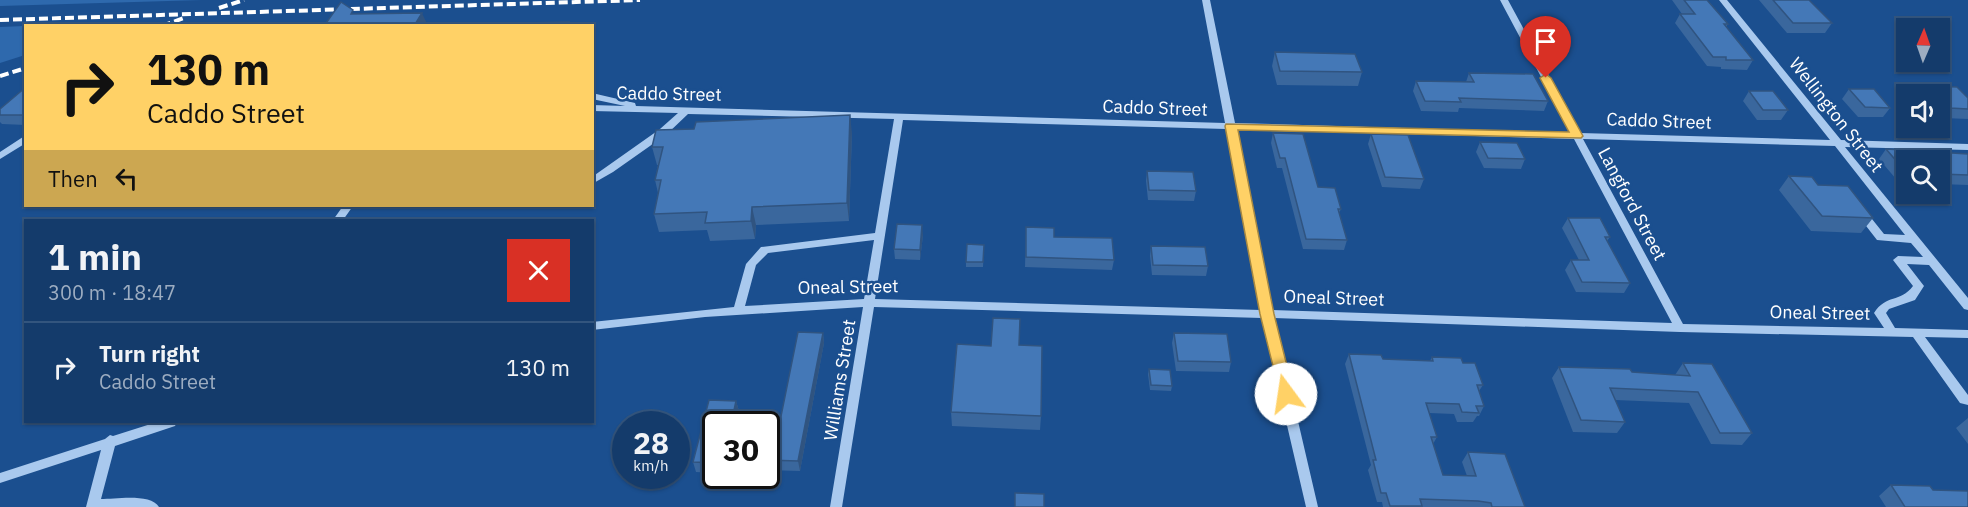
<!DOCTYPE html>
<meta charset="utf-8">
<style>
:root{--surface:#143b6b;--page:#1d4271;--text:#f1f3f6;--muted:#9dadc1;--line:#33557e}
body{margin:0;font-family:"IBM Plex Sans",sans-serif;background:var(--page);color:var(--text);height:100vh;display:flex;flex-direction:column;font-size:22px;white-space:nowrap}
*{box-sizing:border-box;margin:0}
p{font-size:20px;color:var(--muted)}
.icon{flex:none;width:33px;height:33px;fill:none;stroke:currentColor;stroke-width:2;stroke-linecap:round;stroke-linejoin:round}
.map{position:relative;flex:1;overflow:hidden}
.drawer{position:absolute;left:24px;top:219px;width:570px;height:204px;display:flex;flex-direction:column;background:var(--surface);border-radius:0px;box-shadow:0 2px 4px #0004,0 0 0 2px var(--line)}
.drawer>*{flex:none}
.banner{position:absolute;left:24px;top:24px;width:570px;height:183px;border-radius:0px;box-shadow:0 2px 4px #0004,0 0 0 2px var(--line);background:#ffd166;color:#111;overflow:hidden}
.needle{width:39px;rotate:2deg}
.fabs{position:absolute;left:1896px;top:18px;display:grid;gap:12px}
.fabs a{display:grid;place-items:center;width:54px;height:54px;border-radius:0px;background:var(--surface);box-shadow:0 2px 4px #0004,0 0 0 2px var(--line);font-size:30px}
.speed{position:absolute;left:612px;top:411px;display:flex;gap:12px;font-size:30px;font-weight:700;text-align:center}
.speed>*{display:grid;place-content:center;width:78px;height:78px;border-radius:50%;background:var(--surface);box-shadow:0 2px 4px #0004,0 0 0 2px var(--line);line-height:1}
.speed small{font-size:15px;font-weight:400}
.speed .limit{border:3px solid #111;border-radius:9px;background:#fff;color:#111}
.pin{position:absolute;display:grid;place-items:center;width:51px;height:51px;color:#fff;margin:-62px -26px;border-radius:50% 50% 50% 0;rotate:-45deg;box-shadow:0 0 6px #0007}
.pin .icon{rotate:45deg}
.me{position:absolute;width:66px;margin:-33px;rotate:346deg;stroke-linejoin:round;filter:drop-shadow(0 0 4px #0008)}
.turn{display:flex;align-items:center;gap:21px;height:126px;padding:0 24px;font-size:27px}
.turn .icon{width:78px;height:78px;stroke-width:2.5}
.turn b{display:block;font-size:42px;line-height:51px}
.then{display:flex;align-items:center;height:57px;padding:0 24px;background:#0003;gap:12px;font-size:22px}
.round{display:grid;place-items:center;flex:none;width:63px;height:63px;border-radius:0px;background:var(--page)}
.head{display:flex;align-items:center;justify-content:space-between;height:102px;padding:0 24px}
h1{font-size:36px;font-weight:700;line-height:45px}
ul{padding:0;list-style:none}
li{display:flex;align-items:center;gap:18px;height:90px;padding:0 24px;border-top:2px solid var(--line)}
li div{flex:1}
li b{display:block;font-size:22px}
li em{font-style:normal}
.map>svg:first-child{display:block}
</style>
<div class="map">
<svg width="1968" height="507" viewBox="0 0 1968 507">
<rect width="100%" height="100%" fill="#1b4f8f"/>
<path fill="#2e69ad" d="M0,0H202L0,6Z
M25,26V55L0,63V27Z"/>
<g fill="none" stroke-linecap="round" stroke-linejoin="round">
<path fill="#a9c9ee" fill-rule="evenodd" d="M1202,0H1210L1235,123L1571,133L1500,0H1508L1580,133L1830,140L1719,0H1727L1841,140L1968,144V150L1845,147L1968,298V310L1964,309L1929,265L1907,264L1924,286L1915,300L1889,309L1886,313L1895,328L1968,330V338L1925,337L1968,395V405L1960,403L1913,337L1680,332L1274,318L1318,507H1306L1262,318L874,307L842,507H830L863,307L705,317L592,330V322L734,307L746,264L761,247L875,233L894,119L688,114L667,134L613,172L592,184V177L660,129L678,113L592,111V105L625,106L592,99V93L635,103L636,106L1225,123ZM903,120L1226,129L1261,310L875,299ZM1236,129L1574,139L1672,323L1272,310ZM1583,139L1835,146L1905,235L1884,234L1864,209H1856L1855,211L1856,213L1877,240L1911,243L1923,257L1898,256L1893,260L1913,286C1900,303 1886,294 1874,313L1884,328L1683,324ZM874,240L864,299L745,306L756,265L768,253Z
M26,135V143L0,159V152Z
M343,206H353L343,220H333Z
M157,422H177L175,426L115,446L101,499C116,499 151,493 159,507H86L101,450L0,483V473L105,439L110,435L113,436Z"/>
<path stroke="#fff" stroke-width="4" stroke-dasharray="9 4" stroke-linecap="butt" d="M219,8L244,0
M0,20L640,0
M162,26L184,18
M0,76L26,68"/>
</g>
<path fill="#3a679d" d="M1672,0H1707L1728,24L1726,27L1753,60L1747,70L1721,69V67L1707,66L1675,23L1680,14H1682Z
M1759,0H1809L1832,23L1825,33H1787Z
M1275,52L1362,72L1358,86L1277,85L1272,66Z
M1469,73L1548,101L1544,111L1459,108L1458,112L1421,111L1413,91L1416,81L1466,82Z
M1929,86L1968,98V119L1943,118L1940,115V94H1923Z
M26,87V125L2,124L0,122V109Z
M1849,89L1890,108L1883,117H1858L1842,99Z
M1749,91L1788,110L1781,120H1757L1743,101Z
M852,133L849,221L756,225L755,239L710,241L707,230L659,232L654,214L658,193L655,180L658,165H657L652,147Z
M1273,133L1318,187L1341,209L1339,213L1347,240L1344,250L1303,249L1282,168H1277L1271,143Z
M1371,134L1424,179L1420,189L1382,187L1368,144Z
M1480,142L1525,159L1521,169L1484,168L1476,152Z
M1886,149L1968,154V185L1940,184V160H1906V186H1902L1879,159Z
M1147,171L1196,191L1194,201L1148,200L1146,181Z
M1789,176L1818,185L1873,218L1861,233L1811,231L1779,190Z
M1568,218L1610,237L1607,241L1630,283L1624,293L1576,292L1565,270L1571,260H1579L1562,228Z
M1026,227L1114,260L1112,270L1025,267Z
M923,235L920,260L895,259L894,249Z
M984,245L983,267H966V262Z
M1151,246L1208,266L1206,276L1152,275L1150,256Z
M823,333L824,343L800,471L766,470V441H776Z
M1174,333L1231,362L1229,372L1176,371L1172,343Z
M1019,345L1041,416L1040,430L952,426L951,412L991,346Z
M1349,354L1383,359L1430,361L1432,357L1463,363L1483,385L1479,391L1484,406L1479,416H1477L1473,422H1457L1454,414L1429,413L1437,437L1433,444L1443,475L1467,476L1462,462L1468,452L1525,507H1383L1382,502H1377L1368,470L1371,465L1345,364Z
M1683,363L1752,433L1742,445L1711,444L1689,403L1615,400L1625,422L1617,433L1573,432L1552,378L1559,367L1675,375Z
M1149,369L1172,386L1171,391L1150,390L1148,374Z
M709,400L736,401L739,411L736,424H716V473L696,472L693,462Z
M1968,418V444L1956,428Z
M1891,485L1933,490L1968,507H1886L1879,496Z"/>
<path fill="#305480" d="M422,13L428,26H414Z
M850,115L852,133L849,221L847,203Z
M752,207L756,225L755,239L751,221Z
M922,225L923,235L920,260V250Z
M823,333L824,343L800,471L798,461Z
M736,401L739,411L736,424H731Z"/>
<path fill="#4478b7" stroke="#305480" stroke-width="1.5" d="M1684,0H1707L1728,24H1724L1753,60H1726V57H1713L1680,14H1695Z
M1773,0H1809L1832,23H1793Z
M341,2L353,10L351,14L422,13L414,26H324Z
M569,22L568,26H470L471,24Z
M1275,52L1355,54L1362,72L1280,71Z
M1469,73L1533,74L1548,101L1459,98L1461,102L1425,101L1416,81L1474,82Z
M1929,86L1957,87L1968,98V109L1950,108L1940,97V94H1937Z
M26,87V113L23,115H0V109Z
M1849,89H1874L1890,108L1865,107Z
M1749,91H1773L1788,110H1763Z
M850,115L847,203L752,207L751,221L705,223L707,212L654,214L661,180H655L663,147H652L656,130L694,129L696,122Z
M1273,133L1303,134L1318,187L1335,188L1341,209H1338L1347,240L1306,239L1285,158H1280Z
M1371,134L1408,135L1424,179L1385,177Z
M1480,142L1517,143L1525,159L1488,158Z
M1886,149L1968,154V175L1940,174V160H1906V172Z
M1147,171L1193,172L1196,191L1149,190Z
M1789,176L1812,177L1818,185L1848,186L1873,218L1822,216Z
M1568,218H1600L1610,237H1605L1630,283L1582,282L1571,260H1589Z
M897,224L922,225L920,250L894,249Z
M1026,227L1054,228V237L1112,238L1114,260L1026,257Z
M967,244L984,245L983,262H966Z
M1151,246L1205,247L1208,266L1153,265Z
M993,318L1020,319L1019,345L1042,346L1041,416L951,412L957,344L991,346Z
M798,332L823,333L798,461L766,460V441H776Z
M1174,333L1227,334L1231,362L1178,361Z
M1349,354L1381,355L1383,359L1433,361L1432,357L1461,358L1463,363H1475L1483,385H1477L1484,406H1476L1479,413L1462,412L1459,404L1426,403L1437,437H1431L1443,475L1476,476L1468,452L1505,454L1525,507H1492L1491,503L1478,501L1420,499L1422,506H1390L1386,493H1381L1373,460H1376Z
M1683,363L1712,364L1752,433H1720L1698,392L1610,388L1625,422L1581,420L1559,367L1630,369L1632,372L1690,376Z
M1149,369L1170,370L1172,386L1151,385Z
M709,400L736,401L731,424H716V463L693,462Z
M1891,485L1930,486L1933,490L1968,491V507H1905Z
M1015,493L1044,494V507H1015Z"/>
<path fill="#ffd166" stroke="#a68842" stroke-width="1.5" d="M1546,74L1551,78L1583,136L1581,138L1238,130L1274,314L1294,394L1292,398L1286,400L1281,398L1260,314L1225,126L1226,124L1569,132L1540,78Z"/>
<g text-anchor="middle" stroke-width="5" stroke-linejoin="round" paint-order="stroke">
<g font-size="18" fill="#fff" stroke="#1b4f8f">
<text transform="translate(669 94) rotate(1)" y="6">Caddo Street</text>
<text transform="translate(1155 108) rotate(2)" y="6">Caddo Street</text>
<text transform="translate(1836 115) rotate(52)" y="6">Wellington Street</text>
<text transform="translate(1659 121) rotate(2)" y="6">Caddo Street</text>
<text transform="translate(1632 204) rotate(62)" y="6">Langford Street</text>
<text transform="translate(848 287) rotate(-1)" y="6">Oneal Street</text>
<text transform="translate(1334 298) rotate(2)" y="6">Oneal Street</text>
<text transform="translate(1820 313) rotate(1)" y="6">Oneal Street</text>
<text transform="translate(840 380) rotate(-81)" y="6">Williams Street</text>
</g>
</g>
</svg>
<div class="fabs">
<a><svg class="needle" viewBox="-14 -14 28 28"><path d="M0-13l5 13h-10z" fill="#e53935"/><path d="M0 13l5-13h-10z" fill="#9dadc1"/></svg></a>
<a><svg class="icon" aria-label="sound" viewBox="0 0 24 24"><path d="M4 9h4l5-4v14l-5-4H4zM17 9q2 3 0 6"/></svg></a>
<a><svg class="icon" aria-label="search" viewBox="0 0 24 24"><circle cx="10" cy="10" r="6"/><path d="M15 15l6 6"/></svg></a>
</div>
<div class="speed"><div>28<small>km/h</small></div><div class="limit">30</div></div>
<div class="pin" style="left:1546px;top:78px;background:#d93025"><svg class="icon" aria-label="arrive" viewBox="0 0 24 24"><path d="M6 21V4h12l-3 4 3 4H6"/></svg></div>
<svg class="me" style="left:1286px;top:394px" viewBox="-20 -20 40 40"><circle r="19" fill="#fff"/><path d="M0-13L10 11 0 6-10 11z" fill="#ffd166"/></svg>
<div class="banner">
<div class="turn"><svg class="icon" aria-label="right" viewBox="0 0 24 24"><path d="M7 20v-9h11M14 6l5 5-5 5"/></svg><div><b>130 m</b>Caddo Street</div></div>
<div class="then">Then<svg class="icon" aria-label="left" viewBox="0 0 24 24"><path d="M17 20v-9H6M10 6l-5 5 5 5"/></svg></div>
</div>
<section class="drawer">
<div class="head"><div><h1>1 min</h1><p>300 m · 18:47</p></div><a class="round" style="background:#d93025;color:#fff"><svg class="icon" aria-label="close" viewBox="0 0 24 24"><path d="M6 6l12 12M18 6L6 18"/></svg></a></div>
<ul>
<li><svg class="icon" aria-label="right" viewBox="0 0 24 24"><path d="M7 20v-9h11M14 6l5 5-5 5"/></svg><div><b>Turn right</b><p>Caddo Street</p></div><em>130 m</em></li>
</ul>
</section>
</div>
